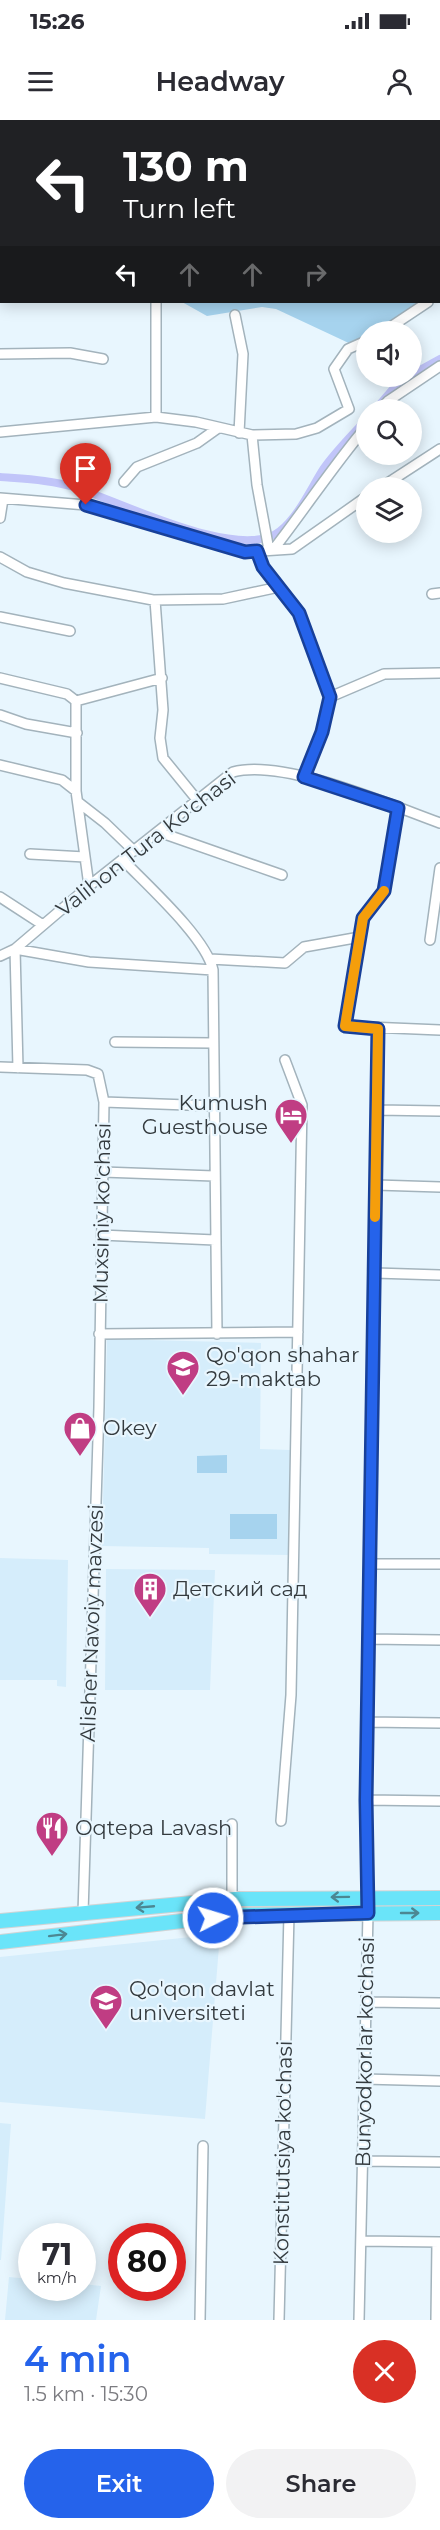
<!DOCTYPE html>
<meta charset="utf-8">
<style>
:root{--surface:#fff;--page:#f2f2f3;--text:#2b2b33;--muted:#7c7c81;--accent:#2563eb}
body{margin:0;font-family:Montserrat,sans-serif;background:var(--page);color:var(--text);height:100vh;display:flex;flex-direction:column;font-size:22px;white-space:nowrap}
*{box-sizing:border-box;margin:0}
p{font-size:20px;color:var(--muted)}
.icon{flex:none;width:33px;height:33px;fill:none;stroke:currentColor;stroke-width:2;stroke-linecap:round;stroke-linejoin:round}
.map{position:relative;height:2200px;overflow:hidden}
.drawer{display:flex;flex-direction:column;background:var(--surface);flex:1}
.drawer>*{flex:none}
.banner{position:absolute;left:0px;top:0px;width:441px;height:183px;box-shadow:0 3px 15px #0003;background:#202124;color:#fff;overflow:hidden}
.buttons{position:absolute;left:356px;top:201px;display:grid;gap:12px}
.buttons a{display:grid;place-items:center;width:66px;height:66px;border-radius:50%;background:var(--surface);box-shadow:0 3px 15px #0003;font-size:30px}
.speed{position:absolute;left:18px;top:2103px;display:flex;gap:12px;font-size:30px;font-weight:700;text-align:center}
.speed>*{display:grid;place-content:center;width:78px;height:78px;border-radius:50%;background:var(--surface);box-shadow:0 3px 15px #0003;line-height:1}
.speed small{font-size:15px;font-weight:400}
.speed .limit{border:9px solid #d22;background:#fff;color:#111}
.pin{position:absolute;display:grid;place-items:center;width:51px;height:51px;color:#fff;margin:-62px -26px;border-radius:50% 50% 50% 0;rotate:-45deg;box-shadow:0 0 6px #0007}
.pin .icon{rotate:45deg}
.me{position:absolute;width:66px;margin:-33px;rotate:85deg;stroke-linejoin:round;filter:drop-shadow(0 0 4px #0008)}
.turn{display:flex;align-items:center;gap:21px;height:126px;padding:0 24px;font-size:27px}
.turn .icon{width:78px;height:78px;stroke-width:2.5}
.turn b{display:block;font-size:42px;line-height:51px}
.lanes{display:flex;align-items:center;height:57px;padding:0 24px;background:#0003;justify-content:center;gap:30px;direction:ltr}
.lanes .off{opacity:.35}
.round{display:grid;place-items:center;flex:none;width:63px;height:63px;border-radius:32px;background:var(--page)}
.headline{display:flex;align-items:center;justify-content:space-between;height:102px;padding:0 24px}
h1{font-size:36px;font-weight:600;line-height:45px;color:var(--accent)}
.primary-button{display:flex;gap:12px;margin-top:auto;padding:12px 24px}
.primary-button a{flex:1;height:69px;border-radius:36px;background:var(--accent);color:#fff;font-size:24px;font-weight:600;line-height:69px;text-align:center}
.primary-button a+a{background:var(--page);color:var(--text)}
.status{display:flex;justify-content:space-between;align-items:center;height:42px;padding:0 30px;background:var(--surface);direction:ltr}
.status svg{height:16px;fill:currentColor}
header{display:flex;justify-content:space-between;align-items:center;height:78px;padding:0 24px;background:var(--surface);font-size:27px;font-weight:600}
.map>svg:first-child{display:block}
</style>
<div class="status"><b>15:26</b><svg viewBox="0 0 49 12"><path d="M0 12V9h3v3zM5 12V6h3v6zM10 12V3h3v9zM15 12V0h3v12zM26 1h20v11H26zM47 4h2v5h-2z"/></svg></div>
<header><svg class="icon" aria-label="menu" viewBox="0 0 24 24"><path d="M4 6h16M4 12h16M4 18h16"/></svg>Headway<svg class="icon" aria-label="person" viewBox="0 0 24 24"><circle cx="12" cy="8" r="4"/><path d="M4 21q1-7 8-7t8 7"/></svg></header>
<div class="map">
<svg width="440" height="2200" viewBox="0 0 440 2200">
<rect width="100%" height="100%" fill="#e8f6fe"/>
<path fill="#d5edfb" d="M107,1219L261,1223L260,1329L290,1330L288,1435L209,1434V1428L102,1426Z
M0,1438L68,1440L66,1567L57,1566V1560H0Z
M106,1449L215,1450L210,1570H105Z
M220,1814L205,1999L0,1982V1837Z
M0,2003L11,2004L1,2140H0Z
M9,2157L31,2159L32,2168H82L83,2164L101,2166L96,2200H5Z"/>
<path fill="#a6d3ee" d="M182,182H428L380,211L366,212V218L353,225L276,189L262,187L207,196Z
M227,1335V1353H197V1336Z
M230,1394H277V1419H230Z"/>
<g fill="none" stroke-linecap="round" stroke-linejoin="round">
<path stroke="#c1c5f9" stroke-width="8" d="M411,255L440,239
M375,290L398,263L408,256
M0,357C25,359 53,360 77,368C120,382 241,443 280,411C299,396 311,368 324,348C336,331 352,315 366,300"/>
<defs>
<path id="minor" d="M143,0V2
M288,0V2
M77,2L82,0
M0,15H2
M0,65H2
M156,182V297
M235,195L243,234L239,313
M383,212L428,182
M0,234L70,233L103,239
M380,290L388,281L440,246
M0,312L156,297L196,302L252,315L296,314L317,308L349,289L334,249L348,229L366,221
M252,315L257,365L269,430
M124,362L137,347L197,323L218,308
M380,368L440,329
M0,378L86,385L245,432L292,429L366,377
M0,398L3,379
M273,430C305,389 333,346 366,307
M257,431L263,447L299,493L330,577L322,612L305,657
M0,437L27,452L64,463L153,480L223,479L279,467
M432,474L440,473
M155,480L163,590L160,618L163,638L198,681
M0,497L70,511
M0,558L67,574L76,581V671
M330,577L384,554L440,553
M76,581L162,558
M0,595L26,604L77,613
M0,645L62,660L76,671L89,766
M78,682L105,703L134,731
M398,688L384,771L363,798L345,906L440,910
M159,712L282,755
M30,734L85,737
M124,741C148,766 206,818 213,850L217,1214
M0,777L43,805
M430,820L440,748
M0,836L15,829L89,766L233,652C283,638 390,685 440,703
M210,839L285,843L304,827L360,817
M115,922L212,923
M0,947L87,950L98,954L104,982L99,1287L83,1793
M18,948L15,829L89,842L213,850
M104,982L215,986
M377,990L440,991
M103,1052L214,1056
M376,1065L440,1067
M101,1115L215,1120
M375,1153L440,1155
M99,1214L298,1212
M371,1444H440
M369,1519L440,1520
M368,1602L440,1603
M366,1680L440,1681
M281,1701L291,1575L302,985L285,940
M232,1704V1780
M366,1882L440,1883
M364,1959L440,1961
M364,2041L440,2042
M361,2121L440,2122
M200,2200L203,2026
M279,2200L289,1794
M359,2200L368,1793L366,1680L378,909
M436,2200L437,2122"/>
<path id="highway" d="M0,1801L235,1779L440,1778
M0,1822L234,1795L440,1793"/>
</defs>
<use href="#minor" stroke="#a3b3bc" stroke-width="12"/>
<use href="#highway" stroke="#d2d4d5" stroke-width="16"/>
<use href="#minor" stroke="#fff" stroke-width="9"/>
<use href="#highway" stroke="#6ae4f9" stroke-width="14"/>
</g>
<defs><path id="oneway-shaft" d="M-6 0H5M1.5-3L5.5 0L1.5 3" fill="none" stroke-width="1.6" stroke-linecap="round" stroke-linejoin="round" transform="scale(1.5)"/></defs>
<g stroke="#4c8793">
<use href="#oneway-shaft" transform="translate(340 1777) rotate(179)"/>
<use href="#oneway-shaft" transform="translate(145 1787) rotate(175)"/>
<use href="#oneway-shaft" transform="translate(410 1793)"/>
<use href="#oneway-shaft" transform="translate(58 1815) rotate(-7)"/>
</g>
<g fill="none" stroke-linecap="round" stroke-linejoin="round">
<defs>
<path id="route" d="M86,385L245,432L257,431L263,447L299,493L330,577L322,612L304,657L398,688L384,771L363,798L345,906L378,909L366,1680L368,1793L213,1798"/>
</defs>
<use href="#route" stroke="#184099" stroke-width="15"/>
<use href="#route" stroke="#2563eb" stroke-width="10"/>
<path stroke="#f59e0b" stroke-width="10" d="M375,1097L378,909L345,906L363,798L384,771"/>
</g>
<defs>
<symbol id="hotel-pin" viewBox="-11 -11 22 30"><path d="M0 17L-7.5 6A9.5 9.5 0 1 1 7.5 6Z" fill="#c03d83" stroke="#e8f6fe"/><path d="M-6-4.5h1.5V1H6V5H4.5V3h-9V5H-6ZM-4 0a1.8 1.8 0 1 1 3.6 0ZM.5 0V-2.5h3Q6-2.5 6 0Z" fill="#fff"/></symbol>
<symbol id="school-pin" viewBox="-11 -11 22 30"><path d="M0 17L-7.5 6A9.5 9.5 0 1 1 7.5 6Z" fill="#c03d83" stroke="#e8f6fe"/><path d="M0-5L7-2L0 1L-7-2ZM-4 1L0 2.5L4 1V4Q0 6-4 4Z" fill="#fff"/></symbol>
<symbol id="shop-pin" viewBox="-11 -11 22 30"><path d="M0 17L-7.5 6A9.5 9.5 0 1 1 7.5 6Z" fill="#c03d83" stroke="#e8f6fe"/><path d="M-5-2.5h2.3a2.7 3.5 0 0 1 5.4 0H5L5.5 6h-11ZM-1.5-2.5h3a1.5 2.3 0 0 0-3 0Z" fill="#fff"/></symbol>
<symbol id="building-pin" viewBox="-11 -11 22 30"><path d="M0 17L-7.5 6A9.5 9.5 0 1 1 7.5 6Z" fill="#c03d83" stroke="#e8f6fe"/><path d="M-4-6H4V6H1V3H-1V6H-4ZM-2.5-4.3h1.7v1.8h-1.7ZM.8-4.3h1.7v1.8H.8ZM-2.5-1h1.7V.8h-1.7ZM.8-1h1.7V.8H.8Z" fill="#fff"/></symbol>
<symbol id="restaurant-pin" viewBox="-11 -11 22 30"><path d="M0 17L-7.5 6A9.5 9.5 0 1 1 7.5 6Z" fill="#c03d83" stroke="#e8f6fe"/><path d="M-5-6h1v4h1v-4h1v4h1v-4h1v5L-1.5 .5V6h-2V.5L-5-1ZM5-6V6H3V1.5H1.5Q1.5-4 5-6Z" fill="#fff"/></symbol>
<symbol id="university-pin" viewBox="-11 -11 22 30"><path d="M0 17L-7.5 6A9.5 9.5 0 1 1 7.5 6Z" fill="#c03d83" stroke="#e8f6fe"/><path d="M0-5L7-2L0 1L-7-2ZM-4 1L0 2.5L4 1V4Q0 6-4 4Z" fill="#fff"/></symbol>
</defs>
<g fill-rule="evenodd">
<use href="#hotel-pin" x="272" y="976" width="38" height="52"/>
<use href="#school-pin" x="164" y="1228" width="38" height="52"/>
<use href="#shop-pin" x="61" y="1289" width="38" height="52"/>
<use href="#building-pin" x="131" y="1450" width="38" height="52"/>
<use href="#restaurant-pin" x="33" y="1689" width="38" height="52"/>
<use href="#university-pin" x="87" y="1862" width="38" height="52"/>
</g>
<g text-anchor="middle" stroke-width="4.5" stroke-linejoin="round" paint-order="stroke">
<g font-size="21" fill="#343b3f" stroke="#e8f6fe">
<text transform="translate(146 724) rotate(-38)" y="7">Valihon Tura Ko'chasi</text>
<text transform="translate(102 1093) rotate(-89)" y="7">Muxsiniy ko'chasi</text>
<text transform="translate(92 1503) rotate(-88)" y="7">Alisher Navoiy mavzesi</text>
<text transform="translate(365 1932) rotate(-89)" y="7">Bunyodkorlar ko'chasi</text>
<text transform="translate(283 2033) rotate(-89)" y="7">Konstitutsiya ko'chasi</text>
</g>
<g font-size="21" fill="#343b3f" stroke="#e8f6fe" text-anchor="start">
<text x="268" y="990" text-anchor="end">Kumush<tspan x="268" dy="24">Guesthouse</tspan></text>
<text x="206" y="1242">Qo'qon shahar<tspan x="206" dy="24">29-maktab</tspan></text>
<text x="103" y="1315">Okey</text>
<text x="173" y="1476">Детский сад</text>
<text x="75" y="1715">Oqtepa Lavash</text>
<text x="129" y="1876">Qo'qon davlat<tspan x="129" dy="24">universiteti</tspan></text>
</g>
</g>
</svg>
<div class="buttons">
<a><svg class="icon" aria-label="sound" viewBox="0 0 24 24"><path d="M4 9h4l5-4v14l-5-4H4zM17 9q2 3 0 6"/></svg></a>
<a><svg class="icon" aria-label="search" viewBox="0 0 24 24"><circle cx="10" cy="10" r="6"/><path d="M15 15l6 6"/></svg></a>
<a><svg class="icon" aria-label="layers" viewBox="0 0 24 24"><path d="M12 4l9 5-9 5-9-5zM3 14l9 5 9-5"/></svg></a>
</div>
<div class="speed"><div>71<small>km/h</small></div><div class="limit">80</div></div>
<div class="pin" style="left:86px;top:385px;background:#d93025"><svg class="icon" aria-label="arrive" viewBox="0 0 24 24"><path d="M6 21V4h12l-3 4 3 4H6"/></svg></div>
<svg class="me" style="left:213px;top:1798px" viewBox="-20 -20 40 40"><circle r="17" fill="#2563eb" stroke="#fff" stroke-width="3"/><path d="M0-11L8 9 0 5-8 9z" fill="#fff"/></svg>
<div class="banner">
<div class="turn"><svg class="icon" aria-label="left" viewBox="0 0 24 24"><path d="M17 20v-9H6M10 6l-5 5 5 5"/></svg><div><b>130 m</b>Turn left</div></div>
<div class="lanes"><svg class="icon" aria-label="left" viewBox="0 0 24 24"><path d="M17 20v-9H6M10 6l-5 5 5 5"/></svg><svg class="icon off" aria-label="ahead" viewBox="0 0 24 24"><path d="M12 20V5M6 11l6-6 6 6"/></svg><svg class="icon off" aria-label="ahead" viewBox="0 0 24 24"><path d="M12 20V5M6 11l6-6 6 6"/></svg><svg class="icon off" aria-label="right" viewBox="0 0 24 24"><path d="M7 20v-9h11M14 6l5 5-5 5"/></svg></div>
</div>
</div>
<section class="drawer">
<div class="headline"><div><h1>4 min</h1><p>1.5 km · 15:30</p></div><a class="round" style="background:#d93025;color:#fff"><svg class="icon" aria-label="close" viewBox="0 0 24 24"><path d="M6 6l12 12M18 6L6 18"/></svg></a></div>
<div class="primary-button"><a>Exit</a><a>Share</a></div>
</section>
